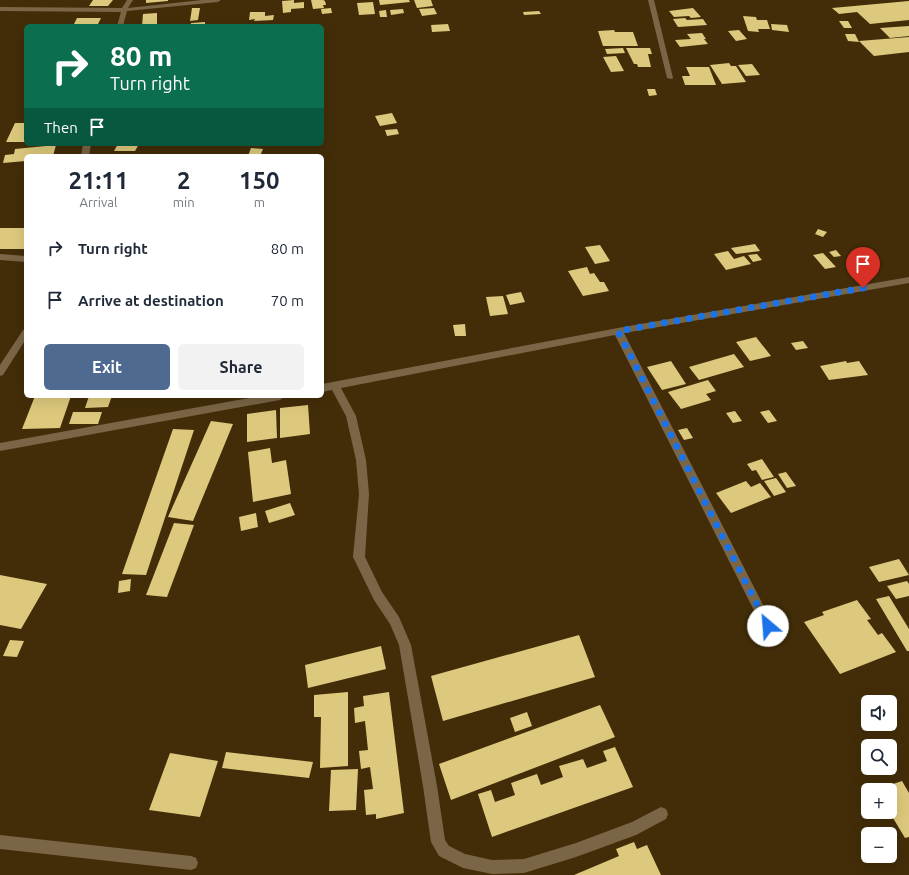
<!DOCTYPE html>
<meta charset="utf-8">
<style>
:root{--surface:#fff;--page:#f2f2f3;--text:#1f2937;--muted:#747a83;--accent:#4e6a90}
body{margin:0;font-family:Ubuntu,sans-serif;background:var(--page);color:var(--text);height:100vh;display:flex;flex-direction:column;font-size:15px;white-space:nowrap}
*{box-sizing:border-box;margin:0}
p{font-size:13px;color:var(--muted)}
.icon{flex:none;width:22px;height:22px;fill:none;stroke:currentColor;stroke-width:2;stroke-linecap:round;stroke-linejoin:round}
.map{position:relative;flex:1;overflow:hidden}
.side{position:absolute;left:24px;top:154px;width:300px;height:244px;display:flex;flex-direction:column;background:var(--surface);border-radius:6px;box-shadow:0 4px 16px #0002}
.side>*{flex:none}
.hud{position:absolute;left:24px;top:24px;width:300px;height:122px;border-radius:6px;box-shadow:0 4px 16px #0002;background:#0b6e4f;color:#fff;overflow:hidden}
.controls{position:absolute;left:861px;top:695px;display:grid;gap:8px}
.controls a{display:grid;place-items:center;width:36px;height:36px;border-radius:6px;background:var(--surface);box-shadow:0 4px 16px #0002;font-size:20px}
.pin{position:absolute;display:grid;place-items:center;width:34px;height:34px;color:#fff;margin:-41px -17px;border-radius:50% 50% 50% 0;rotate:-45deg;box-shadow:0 0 4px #0007}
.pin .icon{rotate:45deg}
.me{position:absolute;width:44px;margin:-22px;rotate:333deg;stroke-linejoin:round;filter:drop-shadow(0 0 3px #0008)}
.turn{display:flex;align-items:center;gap:14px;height:84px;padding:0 20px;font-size:18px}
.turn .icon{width:52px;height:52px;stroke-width:2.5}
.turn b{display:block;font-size:28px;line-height:34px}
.then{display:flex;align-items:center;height:38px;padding:0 20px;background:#0003;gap:8px;font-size:15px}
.eta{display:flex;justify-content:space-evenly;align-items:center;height:68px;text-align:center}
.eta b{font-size:24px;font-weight:600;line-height:28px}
.primary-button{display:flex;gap:8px;margin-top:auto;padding:8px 20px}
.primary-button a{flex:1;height:46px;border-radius:6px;background:var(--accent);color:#fff;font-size:16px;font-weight:600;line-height:46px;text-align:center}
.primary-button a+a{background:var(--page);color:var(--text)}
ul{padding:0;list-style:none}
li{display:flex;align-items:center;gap:12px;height:52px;padding:0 20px}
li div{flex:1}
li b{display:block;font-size:15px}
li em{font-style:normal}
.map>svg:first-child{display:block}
</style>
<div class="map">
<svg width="909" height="875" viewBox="0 0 909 875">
<rect width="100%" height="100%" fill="#432d09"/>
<path fill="#ddc97d" d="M93,0H113L108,6H89Z
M146,0H168V1L146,3Z
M294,0V3L304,2V8L291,9V12L283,13L282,1Z
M311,0H323L325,1L326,5H323L324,8L313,9Z
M379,0H409L410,2L380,5Z
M414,0H431L433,6L417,8Z
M909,1V20L870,24L857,12L839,14L832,8Z
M373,2L375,14L359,15L357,3Z
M192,8H200L198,20L190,21Z
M331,8L332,13L322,14L321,9Z
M434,8L437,14L422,16L419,9Z
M693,8L701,17L691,18L689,16L674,17L669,11Z
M403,9L404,13L391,15L390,10Z
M386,10L387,17H380L379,11Z
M539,11L541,14L524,15L523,12Z
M250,12H265V16L274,15L273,20L254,21L255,19L249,20Z
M157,13V26H142L143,14Z
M743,16L756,17L757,20H767L770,29H758L759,32L748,31Z
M77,18H101L97,26H73Z
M685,18L687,20L703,19L707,25L678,27L673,19Z
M839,21H848L852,28H844Z
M205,22V26H191V23Z
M448,24L450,31L432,32L431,25Z
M771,24L787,25L789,32L772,30Z
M909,26V36L890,38L880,28Z
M614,30L615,32H633L638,46H603L598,31Z
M739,30L747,39L736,41L728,31Z
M702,33L706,39H704L708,44L680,47L675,40L691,39L687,34Z
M845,34H855L859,42L848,41Z
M909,37V52L874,56L859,41Z
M623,48L625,53L607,54L605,49Z
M626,48H650L652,54H648L651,67H638L637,64H634Z
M616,56L624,71L611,72L603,57Z
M729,63L731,66H736L746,82L722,84L710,65Z
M752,64L760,75L746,76L738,65Z
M686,67H709L716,85H685L682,76H690Z
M647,89H655L657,95L649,96Z
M392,113L397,123L380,126L375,116Z
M15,123H26V142H6Z
M397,129L399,134L387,136L385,130Z
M118,144H139L135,151H114Z
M56,145L53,156H26V161L3,163L5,155L14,154L15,149Z
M251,148L263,149L260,156H248Z
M0,228H26V249H0Z
M818,229L827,232L823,237L815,234Z
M755,244L760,251L736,254L731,248Z
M600,245L610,261L595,264L585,247Z
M836,250L841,256L834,257L829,252Z
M728,251L734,259L744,256L751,264L726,270L714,254Z
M823,253L836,267L825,269L813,255Z
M757,254L762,260L753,262L748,255Z
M587,267L590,274L594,273L600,282H604L609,291L583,296L568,271Z
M521,292L525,302L510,305L506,295Z
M503,296L508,314L490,316L486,297Z
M465,324L466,336H455L453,325Z
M756,337L771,356L750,361L736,342Z
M803,341L808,348L796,350L791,343Z
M734,354L744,367L699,380L689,367Z
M671,361L686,384L662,390L647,367Z
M846,361L847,363L859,361L868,375L829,380L820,366Z
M708,380L716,391L706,394L711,400L681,409L668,392Z
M35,396H71L60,428L22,429Z
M89,396H112L108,407L85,408Z
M308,405L310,434L280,438V408Z
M276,410L277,438L247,442V414Z
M769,410L777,421L768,423L760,412Z
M735,411L742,421L733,423L726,413Z
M73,412H102L98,424H69Z
M211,421L233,424L193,521L168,517Z
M687,428L693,438L684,440L678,430Z
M173,429L194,430L146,575L122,574Z
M270,448L272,463L286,460L291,494L253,502L248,452Z
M762,459L774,477L762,480L756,470L752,471L747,464Z
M786,472L796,486L787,488L778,474Z
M776,478L786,492L774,496L764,481Z
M746,481L751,487L760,483L771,497L731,513L716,493Z
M290,503L295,515L269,523L265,511Z
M256,513L258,527L241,531L239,517Z
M174,523L194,525L167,597L146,595Z
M899,559L909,575L879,582L869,567Z
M0,575L47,584L21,629L0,625Z
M131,579L130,591L118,593L119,581Z
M907,581L909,584V596L896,599L887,586Z
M889,596L909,629V651H907L876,599Z
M857,600L871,619L867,620L878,635L882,633L896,652L840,674L804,622L824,615L822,612Z
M579,635L595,677L443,721L431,676Z
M10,640L24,641L17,657L3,656Z
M381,646L386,669L308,688L305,665Z
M348,692V766L320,768L321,717H314V695Z
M389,692L404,813L376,819V814L366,815L364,790L373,789L370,767L361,769L359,751L368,750L365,721L355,723L354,708L364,706L363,696Z
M600,705L615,737L451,800L439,764Z
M527,712L532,726L515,732L510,718Z
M615,747L633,787L492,837L478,794L491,790L495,802L515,795L511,783L537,774L541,785L563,777L559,766L583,759L587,768L607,761L603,751Z
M226,752L313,762L309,778L222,768Z
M170,753L218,761L200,817L149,810Z
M358,769L356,810L329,811L331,770Z
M902,781L909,793V837L905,838L890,813V790H875Z
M634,842L637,849L647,845L661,875H574L619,856L616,849Z"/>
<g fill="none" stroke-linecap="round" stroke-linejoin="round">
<path fill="#7a6546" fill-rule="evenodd" d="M127,0H133L128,8L202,0H221L218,2L127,11L123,26H117L121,12L0,11V7L122,8Z
M648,0H654L673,78L672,79L667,78Z
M83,144H91L89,156H81Z
M0,254L26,256V262L0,260Z
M909,277V283L624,333L779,636L781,640L779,644L775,646L771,644L615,335L341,388L356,416L366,460L369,494L365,557L382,592L399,617L411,645L437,786L445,840L449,846L465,854L492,860L524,859L576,843L632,822L661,807L666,809L668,814L666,819L636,835L576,857L524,873L492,874L463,868L439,856L431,842L423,786L399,645L390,624L374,600L353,557L359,494L356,460L346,416L332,390L322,392V384L618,328Z
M26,329V339L3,375L0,376V365L23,330Z
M260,396H285L280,400L0,451V443Z
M0,835L191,856L196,858L198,863L196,868L191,870L0,849Z"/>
</g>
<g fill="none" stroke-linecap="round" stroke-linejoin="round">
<path stroke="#1a73e8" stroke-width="7" stroke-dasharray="0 12.6" d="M768,626L618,331L863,288"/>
</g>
</svg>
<div class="controls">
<a><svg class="icon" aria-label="sound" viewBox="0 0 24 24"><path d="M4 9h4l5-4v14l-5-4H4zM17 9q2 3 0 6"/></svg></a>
<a><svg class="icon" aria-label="search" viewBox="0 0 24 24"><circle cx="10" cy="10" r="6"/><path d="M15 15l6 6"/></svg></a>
<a>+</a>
<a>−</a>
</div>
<div class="pin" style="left:863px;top:288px;background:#d93025"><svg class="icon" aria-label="arrive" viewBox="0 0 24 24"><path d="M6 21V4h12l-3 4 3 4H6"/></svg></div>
<svg class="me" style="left:768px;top:626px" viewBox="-20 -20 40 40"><circle r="19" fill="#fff"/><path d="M0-13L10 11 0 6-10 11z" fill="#1a73e8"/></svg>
<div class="hud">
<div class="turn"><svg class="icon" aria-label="right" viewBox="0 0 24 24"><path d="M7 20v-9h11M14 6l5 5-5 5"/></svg><div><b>80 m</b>Turn right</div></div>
<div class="then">Then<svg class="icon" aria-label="arrive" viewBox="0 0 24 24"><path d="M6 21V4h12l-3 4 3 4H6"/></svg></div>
</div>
<section class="side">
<div class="eta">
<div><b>21:11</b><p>Arrival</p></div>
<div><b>2</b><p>min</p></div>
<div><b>150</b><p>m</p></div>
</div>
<ul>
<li><svg class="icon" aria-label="right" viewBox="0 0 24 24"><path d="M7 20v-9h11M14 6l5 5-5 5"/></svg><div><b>Turn right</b></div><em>80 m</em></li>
<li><svg class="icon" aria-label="arrive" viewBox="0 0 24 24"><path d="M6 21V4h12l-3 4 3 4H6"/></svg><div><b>Arrive at destination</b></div><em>70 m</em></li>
</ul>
<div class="primary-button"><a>Exit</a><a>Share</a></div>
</section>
</div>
